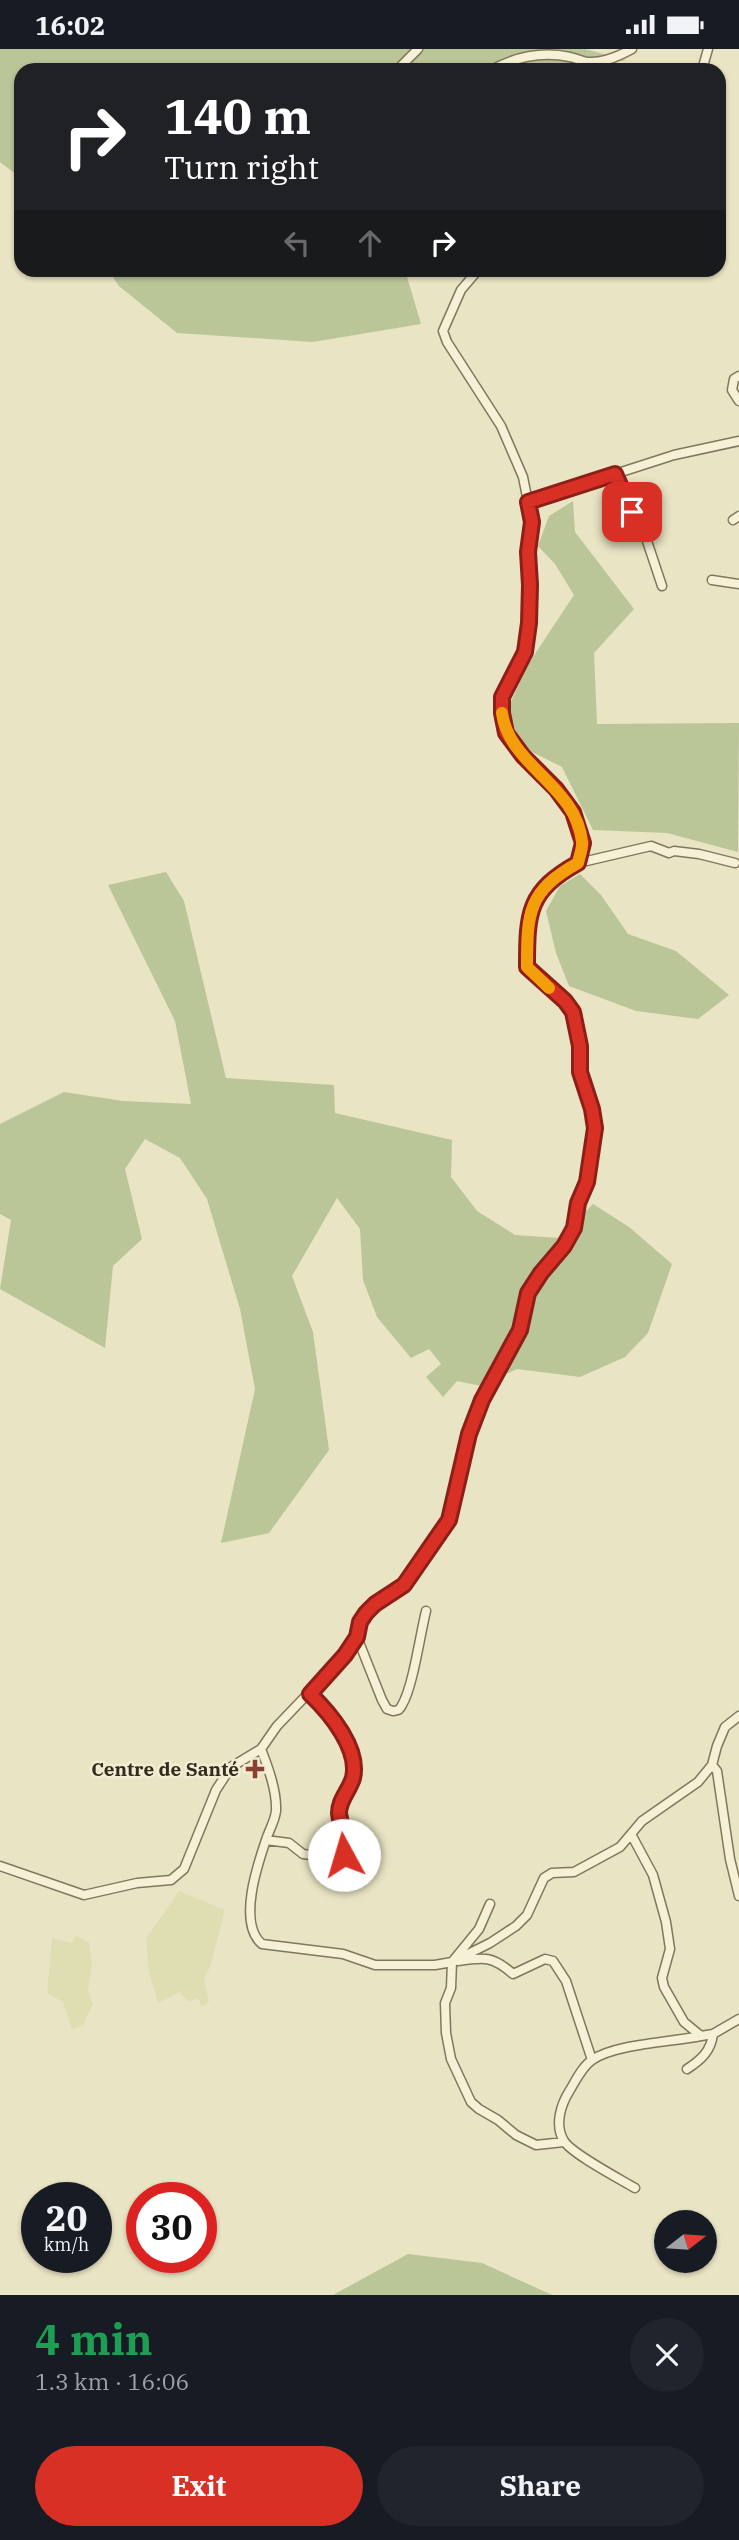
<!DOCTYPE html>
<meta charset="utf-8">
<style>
:root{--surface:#171b24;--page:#20242c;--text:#f1f3f6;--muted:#9ea1a6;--accent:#d93025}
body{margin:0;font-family:"IBM Plex Serif",serif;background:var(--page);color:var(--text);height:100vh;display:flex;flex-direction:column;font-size:26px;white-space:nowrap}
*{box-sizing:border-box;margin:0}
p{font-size:23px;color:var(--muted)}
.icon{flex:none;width:38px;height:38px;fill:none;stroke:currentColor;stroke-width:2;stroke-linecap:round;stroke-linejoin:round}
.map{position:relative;height:2246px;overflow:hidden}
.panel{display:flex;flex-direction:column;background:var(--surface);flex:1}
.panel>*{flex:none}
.banner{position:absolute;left:14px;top:14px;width:712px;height:214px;border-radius:21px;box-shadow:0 2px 5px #0004;background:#202124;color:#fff;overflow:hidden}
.needle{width:46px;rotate:73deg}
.fabs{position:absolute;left:654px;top:2161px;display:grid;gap:14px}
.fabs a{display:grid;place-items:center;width:63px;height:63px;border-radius:50%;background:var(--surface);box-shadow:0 2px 5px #0004;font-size:35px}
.speed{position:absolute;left:21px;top:2133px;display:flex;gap:14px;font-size:35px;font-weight:700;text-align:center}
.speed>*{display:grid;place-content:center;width:91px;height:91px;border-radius:50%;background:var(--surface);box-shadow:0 2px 5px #0004;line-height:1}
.speed small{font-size:18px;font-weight:400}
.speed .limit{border:10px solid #d22;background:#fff;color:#111}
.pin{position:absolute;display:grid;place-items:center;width:60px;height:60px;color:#fff;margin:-30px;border-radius:14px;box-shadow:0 4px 10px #0006}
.me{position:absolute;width:77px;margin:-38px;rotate:354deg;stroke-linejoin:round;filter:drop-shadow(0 0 5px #0008)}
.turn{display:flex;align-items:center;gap:24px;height:147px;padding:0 35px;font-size:32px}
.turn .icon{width:91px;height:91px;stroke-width:2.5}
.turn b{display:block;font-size:49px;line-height:60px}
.lanes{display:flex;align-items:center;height:66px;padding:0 35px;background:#0003;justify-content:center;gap:35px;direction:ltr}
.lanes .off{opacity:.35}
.round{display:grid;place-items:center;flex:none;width:74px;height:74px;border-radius:37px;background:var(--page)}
.summary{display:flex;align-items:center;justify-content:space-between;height:119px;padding:0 35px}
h1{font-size:42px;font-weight:800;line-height:52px;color:#1e9e55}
.cta{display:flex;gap:14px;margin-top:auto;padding:14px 35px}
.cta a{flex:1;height:80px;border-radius:42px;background:var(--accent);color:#fff;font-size:28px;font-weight:800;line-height:80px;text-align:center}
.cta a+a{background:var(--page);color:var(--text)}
.status{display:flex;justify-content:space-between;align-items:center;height:49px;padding:0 35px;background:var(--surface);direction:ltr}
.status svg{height:19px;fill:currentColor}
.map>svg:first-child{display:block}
</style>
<div class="status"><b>16:02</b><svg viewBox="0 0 49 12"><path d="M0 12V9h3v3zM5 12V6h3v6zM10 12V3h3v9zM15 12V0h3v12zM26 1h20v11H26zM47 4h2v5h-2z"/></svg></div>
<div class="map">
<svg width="739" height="2246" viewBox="0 0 739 2246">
<rect width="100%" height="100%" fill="#e9e4c3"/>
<path fill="#dedeb2" d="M179,1842L225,1861L210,1918L204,1930L209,1953L202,1958L198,1949L189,1953L179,1943L158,1954L149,1923L146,1890Z
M76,1887L89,1893L92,1916L88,1942L93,1955L83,1976L72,1981L63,1953L47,1944L52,1889L72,1894Z"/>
<path fill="#bac698" d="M0,0H585L626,11L556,21H21V129L0,113Z
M108,221H405L421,275L313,293L177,284L119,237Z
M573,452L575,483L634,560L594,604L597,675L739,674L738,803L667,784L593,781L562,718L522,698L505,666L527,617L574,546L555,515L538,497L549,467Z
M166,823L184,852L226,1029L334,1036L335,1064L452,1091L451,1128L477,1162L515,1186L559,1189L593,1155L629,1178L672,1215L648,1284L625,1308L580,1328L517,1320L481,1337L457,1332L443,1348L426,1328L441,1315L429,1300L411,1309L377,1268L363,1231L360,1180L337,1149L292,1227L313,1283L329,1401L269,1484L221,1494L255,1340L240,1260L207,1150L180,1109L145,1090L125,1120L142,1190L113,1217L105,1299L0,1240L11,1171L0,1165V1075L64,1043L123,1052L191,1055L175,972L108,836Z
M580,825L601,846L628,885L676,902L729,946L698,970L636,962L569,937L556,904L546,862L560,837Z
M408,2205L482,2214L552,2246H333Z"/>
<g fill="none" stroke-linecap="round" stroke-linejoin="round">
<defs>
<path id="minor" d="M397,21L418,0
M491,21C517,7 542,2 570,8C577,9 584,14 591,13C606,13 619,7 632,0
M702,21L708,0
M479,220L461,241L443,282L447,293L501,377L523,428L532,473L528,503L530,536L529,574L525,603L502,648L503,676L523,707L557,740L573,763L583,794L578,814
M739,327L734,330L732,341L739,352
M615,425L646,489L662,537
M528,453L674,406L739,392
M733,471L739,467
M712,531L739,535
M357,1588L382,1651L387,1660L393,1662C398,1661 399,1662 402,1656C413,1638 420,1586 426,1562
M261,1700L277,1677L345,1606L357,1588L360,1573L366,1564L375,1555L404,1537L412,1527L449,1471L469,1386L482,1351L520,1281L528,1244L541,1224L564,1197L574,1179L578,1154L587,1133L595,1079L592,1060L580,1023V997L573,963L565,952L527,918L530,869L536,850L543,838L578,814L651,797L669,804L674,802L699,805L735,814
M712,1716L717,1722L730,1810L739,1847
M631,1785L653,1826L666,1873L670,1900L662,1929L664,1938L684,1973L701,1987L713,1985L739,1970
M266,1791L289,1794L303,1805L336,1809L347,1803C347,1789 339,1774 340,1760C340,1749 349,1740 352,1730C361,1700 330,1664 310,1645
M0,1817L84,1846L137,1834L171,1831L184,1820L216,1741L231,1718L261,1700C268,1718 277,1742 276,1762C275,1771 270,1780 267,1788C258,1814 237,1874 262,1895L343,1905L375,1916H435L452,1913L490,1894L516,1877L527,1866L544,1829L552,1824L574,1823L620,1798L642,1772L698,1733L712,1716L717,1697L725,1678L739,1667
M490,1855L479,1880L452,1913L451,1939L445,1954L446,1984L451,2010L471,2053L479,2060L498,2071L516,2086L536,2096L564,2093
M458,1912C484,1908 493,1907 513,1925L545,1910L553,1912L566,1932L592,2011
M687,2020C701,2011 711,2002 713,1985
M635,2139C620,2130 572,2105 564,2092C554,2076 561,2055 570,2041C576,2031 582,2018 592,2011C615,1995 671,1993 701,1987"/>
</defs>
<use href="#minor" stroke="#82765c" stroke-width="11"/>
<use href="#minor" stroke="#f5f0d6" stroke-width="8"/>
</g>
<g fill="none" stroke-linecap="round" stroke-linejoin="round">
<defs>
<path id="route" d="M344,1806C351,1795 340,1777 339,1764C339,1751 349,1742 353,1729C360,1700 330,1664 310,1645L345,1606L357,1588L360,1573L366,1564L375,1555L404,1536L449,1471L469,1385L482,1351L520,1281L528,1244L541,1224L564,1197L574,1179L578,1154L587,1133L595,1079L592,1060L580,1023V997L573,963L565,952L527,918C527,863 528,842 578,814L583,794L573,763L556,740L523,707L506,684L502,664V648L525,603L529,574L530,536L528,503L532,473L528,453L615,425L632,463"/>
</defs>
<use href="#route" stroke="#8d1f18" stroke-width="18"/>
<use href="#route" stroke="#d93025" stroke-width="12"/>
<path stroke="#f59e0b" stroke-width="12" d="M502,664C509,717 577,737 582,793C583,799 579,808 578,814C528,842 527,863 527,918L549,939"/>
</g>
<path fill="#8b3e31" stroke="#f2edd2" stroke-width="2.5" d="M251.5 1709.5h7v7h7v7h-7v7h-7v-7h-7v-7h7z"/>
<g text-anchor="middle" stroke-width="5" stroke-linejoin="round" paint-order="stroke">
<g font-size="19" font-weight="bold" fill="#332c1e" stroke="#f2edd2" text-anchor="end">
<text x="239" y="1727">Centre de Santé</text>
</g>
</g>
</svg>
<div class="fabs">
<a><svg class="needle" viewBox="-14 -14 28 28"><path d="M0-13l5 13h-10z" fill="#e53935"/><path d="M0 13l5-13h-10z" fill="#9ea1a6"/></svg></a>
</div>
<div class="speed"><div>20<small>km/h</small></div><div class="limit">30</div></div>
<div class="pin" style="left:632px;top:463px;background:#d93025"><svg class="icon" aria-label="arrive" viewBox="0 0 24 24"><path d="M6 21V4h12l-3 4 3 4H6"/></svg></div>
<svg class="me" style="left:344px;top:1806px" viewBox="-20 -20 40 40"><circle r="19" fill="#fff"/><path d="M0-13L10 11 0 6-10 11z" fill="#d93025"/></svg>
<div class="banner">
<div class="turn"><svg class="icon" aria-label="right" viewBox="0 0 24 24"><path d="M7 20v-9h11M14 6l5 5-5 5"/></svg><div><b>140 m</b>Turn right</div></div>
<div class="lanes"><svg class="icon off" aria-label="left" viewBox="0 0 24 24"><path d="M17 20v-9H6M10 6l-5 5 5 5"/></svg><svg class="icon off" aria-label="ahead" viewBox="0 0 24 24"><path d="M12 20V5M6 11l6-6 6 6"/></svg><svg class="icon" aria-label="right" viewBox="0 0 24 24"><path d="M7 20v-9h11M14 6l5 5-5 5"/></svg></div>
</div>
</div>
<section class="panel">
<div class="summary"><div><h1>4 min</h1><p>1.3 km · 16:06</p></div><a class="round"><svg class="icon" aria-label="close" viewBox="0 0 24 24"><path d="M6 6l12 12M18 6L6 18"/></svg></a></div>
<div class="cta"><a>Exit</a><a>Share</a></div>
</section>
